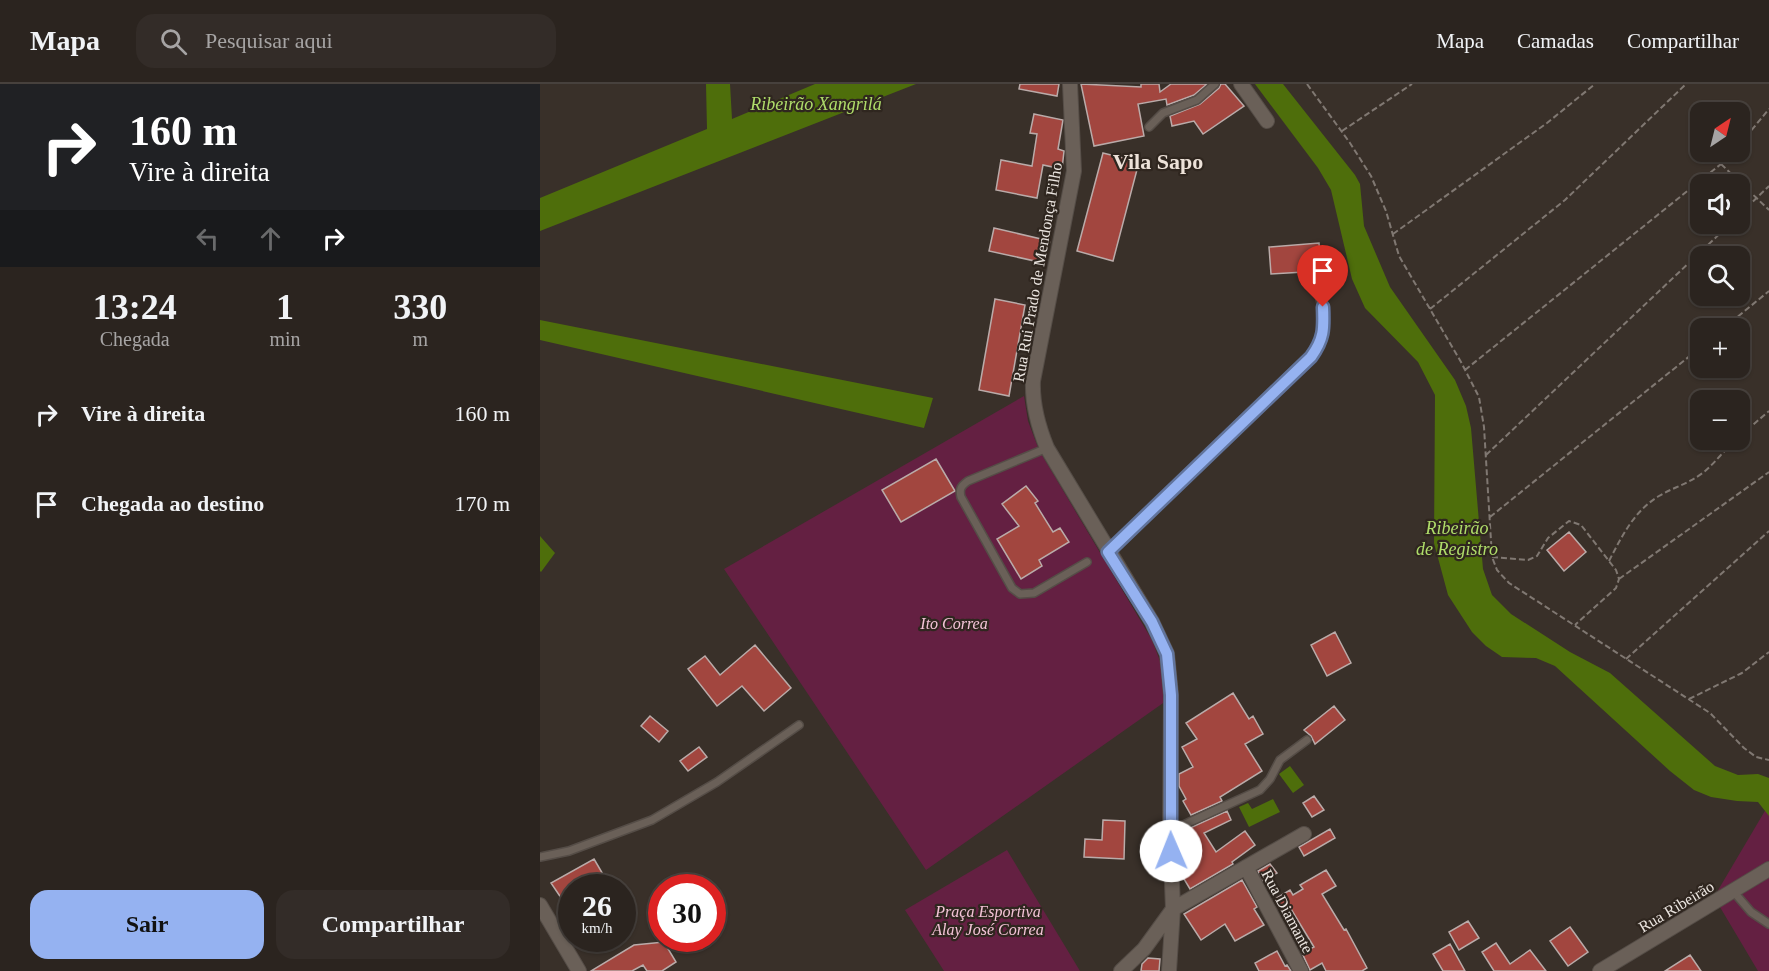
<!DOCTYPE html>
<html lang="pt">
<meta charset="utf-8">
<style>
:root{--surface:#2b241f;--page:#332c28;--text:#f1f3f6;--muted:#a6a4a4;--line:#47413d;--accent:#95b2f1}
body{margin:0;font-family:Georgia,serif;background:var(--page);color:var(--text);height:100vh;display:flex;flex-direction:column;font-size:22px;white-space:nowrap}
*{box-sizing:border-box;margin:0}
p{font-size:20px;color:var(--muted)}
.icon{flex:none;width:33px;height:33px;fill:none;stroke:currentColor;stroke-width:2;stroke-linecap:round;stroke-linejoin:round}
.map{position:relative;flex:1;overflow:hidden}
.sheet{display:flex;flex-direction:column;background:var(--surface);width:540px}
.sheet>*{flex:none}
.banner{background:#202124;color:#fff;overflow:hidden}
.needle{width:39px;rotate:35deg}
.buttons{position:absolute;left:1150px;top:18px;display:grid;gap:12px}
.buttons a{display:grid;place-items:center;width:60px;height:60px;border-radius:12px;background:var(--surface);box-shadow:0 2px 4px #0004,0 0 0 2px var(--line);font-size:30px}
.speed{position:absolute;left:18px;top:790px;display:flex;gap:12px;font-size:30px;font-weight:700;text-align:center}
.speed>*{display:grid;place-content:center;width:78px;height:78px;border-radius:50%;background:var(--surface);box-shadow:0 2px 4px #0004,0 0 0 2px var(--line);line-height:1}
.speed small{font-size:15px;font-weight:400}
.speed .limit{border:9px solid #d22;background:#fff;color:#111}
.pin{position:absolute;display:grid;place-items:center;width:51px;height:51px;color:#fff;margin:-62px -26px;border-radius:50% 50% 50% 0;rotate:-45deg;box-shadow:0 0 6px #0007}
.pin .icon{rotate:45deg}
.me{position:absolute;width:66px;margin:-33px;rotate:359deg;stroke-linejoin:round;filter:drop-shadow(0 0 4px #0008)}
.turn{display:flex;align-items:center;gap:21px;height:126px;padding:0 30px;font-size:27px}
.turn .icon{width:78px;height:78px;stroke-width:2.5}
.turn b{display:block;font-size:42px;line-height:51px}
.lanes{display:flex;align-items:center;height:57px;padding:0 30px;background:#0003;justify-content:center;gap:30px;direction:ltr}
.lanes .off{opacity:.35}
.eta{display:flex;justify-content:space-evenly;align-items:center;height:102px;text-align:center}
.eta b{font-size:36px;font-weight:600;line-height:42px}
.action{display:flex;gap:12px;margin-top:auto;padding:12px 30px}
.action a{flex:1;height:69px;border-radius:18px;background:var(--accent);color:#111;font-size:24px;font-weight:600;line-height:69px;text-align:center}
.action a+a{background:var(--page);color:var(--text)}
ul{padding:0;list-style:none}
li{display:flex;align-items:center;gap:18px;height:90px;padding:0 30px}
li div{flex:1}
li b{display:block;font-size:22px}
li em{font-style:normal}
header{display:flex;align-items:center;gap:36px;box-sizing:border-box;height:84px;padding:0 30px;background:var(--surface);border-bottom:2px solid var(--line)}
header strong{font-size:28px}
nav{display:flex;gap:33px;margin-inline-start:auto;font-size:21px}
.search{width:420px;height:54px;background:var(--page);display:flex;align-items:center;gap:15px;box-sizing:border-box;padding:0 21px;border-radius:18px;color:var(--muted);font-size:22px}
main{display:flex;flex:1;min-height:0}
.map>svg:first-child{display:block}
</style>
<header>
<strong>Mapa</strong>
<div class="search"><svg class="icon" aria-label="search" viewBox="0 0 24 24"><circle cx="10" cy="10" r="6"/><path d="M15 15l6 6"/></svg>Pesquisar aqui</div>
<nav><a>Mapa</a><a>Camadas</a><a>Compartilhar</a></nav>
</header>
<main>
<section class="sheet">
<div class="banner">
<div class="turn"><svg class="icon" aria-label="right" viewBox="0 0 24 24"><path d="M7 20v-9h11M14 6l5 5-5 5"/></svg><div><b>160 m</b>Vire à direita</div></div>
<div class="lanes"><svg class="icon off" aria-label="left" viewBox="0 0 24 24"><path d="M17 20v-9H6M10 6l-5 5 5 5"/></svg><svg class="icon off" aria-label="ahead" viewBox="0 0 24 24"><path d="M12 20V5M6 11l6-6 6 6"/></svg><svg class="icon" aria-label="right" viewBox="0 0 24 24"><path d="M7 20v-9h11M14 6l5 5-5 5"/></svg></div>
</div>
<div class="eta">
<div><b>13:24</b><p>Chegada</p></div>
<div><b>1</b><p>min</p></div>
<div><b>330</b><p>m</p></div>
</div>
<ul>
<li><svg class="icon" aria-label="right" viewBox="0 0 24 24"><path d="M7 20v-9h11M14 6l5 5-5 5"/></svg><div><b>Vire à direita</b></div><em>160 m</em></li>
<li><svg class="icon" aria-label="arrive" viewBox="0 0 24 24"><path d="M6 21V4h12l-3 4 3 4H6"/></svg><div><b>Chegada ao destino</b></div><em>170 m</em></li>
</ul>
<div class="action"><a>Sair</a><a>Compartilhar</a></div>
</section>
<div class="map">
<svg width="1229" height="887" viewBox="0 0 1229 887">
<rect width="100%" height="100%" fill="#393029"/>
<path fill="#642042" d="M484,312L488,337L499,366L612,556L620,577L626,617L386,786L184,485Z
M1229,720V887H1218L1174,813Z
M467,766L540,887H404L365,826Z"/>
<path fill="#4e6e0b" d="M166,0H190L192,35L275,0H376L0,147V114L167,45Z
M715,0H743L815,91L820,100L824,142L850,203L915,296L926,322L931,344L943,485L952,511L971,530L1030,568L1070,589L1175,682L1198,691L1218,690L1229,694V732L1218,718L1197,717L1171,713L1154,706L1130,687L1015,582L996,574L962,573L946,562L932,548L908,511L894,459L895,311L878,278L825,224L812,195L791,106L778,84Z
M0,236L393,314L384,344L0,256Z
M0,452L15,469L1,488L0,487Z
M750,682L764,701L753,709L739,690Z
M733,715L740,728L709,743L699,723L708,719L712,725Z"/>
<path fill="#a2463f" stroke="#baaba9" stroke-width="1.5" d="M480,0H519L517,12L479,5Z
M541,0L601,3V0H619L620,8L631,0H667L654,11L627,21L626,15L598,20L604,52L554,62Z
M681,0H685L704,22L663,50L654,37L632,42L630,32L660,20L679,4Z
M494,30L523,36L518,65L524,67L522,85L503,81L497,114L456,106L461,76L492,82L497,50L490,49Z
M563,69L599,78L573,177L537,167Z
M454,144L510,157L504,179L449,167Z
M779,159L781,187L731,190L729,163Z
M455,215L485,221L469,312L439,306Z
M396,375L415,407L361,438L342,406Z
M486,402L498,417L495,419L513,448L520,444L529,458L499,476L502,482L481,495L457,455L479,442L462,420Z
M1029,448L1046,468L1024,487L1007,466Z
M795,548L811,579L787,592L771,561Z
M215,561L251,604L224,627L202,602L177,622L148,585L165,572L180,591Z
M693,609L709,635L713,632L723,650L705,660L722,687L680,713L682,717L651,731L643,717L646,715L639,702V690L653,683L642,663L657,655L646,639Z
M794,622L805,636L775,660L771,652L764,646Z
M110,632L128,647L119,658L101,642Z
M159,663L167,673L148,687L140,677Z
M774,712L784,726L772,733L763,719Z
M687,727L691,736L664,749L676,768L705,747L715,761L692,778L693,780L650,805L641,790L640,767L645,764L639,749Z
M563,736L585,737L584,775L544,773L545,755L562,756Z
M790,745L795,754L764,772L759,763Z
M54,775L71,804H32V830L11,799Z
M730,780L737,789L723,797L718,787Z
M786,786L796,802L782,810L804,846L806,845L827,884L822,887H786L782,879L770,886L762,869L774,863L748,820L741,824L735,815L750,806L753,811L763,805L760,801Z
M702,796L717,823L714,825L724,841L695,857L685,840L661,856L644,830Z
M928,837L939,854L919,866L909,848Z
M1030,843L1048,868L1028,882L1010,857Z
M124,858L136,878L122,887H107L103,881L92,887H51L94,861Z
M956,859L970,880L990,866L1006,887H954L942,868Z
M910,860L925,887H903L893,870Z
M737,867L745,882L747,881L751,887H719L715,879Z
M1150,871L1161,887H1125Z
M608,874L620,875L619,887H601L602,880Z"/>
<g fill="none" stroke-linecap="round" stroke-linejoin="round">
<defs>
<path id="service" d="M609,43L623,29L657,16L675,0
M507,364L428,397C421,402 419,405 421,413L472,504L480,510L494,509L547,478
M568,467L771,273C790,246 785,228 775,199
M630,747L720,706L730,695L740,676L767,656
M0,773L29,767L112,736L177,698L259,641
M1193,807L1211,828L1229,840"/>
<path id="minor" d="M530,0L534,87L493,297C492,321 498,342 507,364L612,538L627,570L631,611L630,747L633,825L629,887
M701,0L727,37
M706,783L761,887
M0,821L39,887
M581,887L604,865L633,825L764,750
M1060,887L1229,785"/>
</defs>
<use href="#service" stroke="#554d47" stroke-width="10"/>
<use href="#minor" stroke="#554d47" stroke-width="16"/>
<path stroke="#807872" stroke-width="2" stroke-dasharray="6 3" stroke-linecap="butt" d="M767,0L810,59L831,92L846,127L859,172L921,278L939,313L944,343L952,473L957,486L969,499L1170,629L1204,664L1216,673L1229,676
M802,47L872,0
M1200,60L1229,25
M1181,80L1229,126
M1200,130L1229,102
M853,150L1007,39L1055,0
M890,225L1025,116L1146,0
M1184,244L1229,207
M925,286L1181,80L1193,68
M1200,352L1229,327
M946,371L1190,140
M950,433L1161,263
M952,473L988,476L997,472L1008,454L1029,437L1041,441L1076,486L1079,495L1076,504L1035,541
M1069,477C1082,452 1094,427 1119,412C1134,403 1148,400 1164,388C1175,379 1185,365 1196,356
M1079,495L1229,388
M1086,575L1229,447
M1149,615L1202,589L1229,568"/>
<use href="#service" stroke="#6a6058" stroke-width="7"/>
<use href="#minor" stroke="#6a6058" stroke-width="14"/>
</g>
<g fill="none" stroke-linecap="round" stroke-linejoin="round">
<defs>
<path id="route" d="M631,767V611L627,570L612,538L568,468L771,273C784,255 784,245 783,223"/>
</defs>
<use href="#route" stroke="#61749d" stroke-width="15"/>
<use href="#route" stroke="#95b2f1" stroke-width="10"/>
</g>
<g text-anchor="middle" stroke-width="4.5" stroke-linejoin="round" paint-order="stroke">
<g font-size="16" fill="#ebe5e0" stroke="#2f261f">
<text transform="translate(497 188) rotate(-80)" y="6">Rua Rui Prado de Mendonça Filho</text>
<text transform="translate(1136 822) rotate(-31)" y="6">Rua Ribeirão</text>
<text transform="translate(748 827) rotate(62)" y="6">Rua Diamante</text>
</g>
<g font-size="16" font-style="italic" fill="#f4c3d7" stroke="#2f261f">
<text x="414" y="545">Ito Correa</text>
<text x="448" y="833">Praça Esportiva<tspan x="448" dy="18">Alay José Correa</tspan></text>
</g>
<g font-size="18" font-style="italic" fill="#afdd6a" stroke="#2f261f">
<text x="276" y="26">Ribeirão Xangrilá</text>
<text x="917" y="450">Ribeirão<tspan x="917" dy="21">de Registro</tspan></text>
</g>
<g font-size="22" font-weight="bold" fill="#ede2d9" stroke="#2f261f">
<text x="618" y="85">Vila Sapo</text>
</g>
</g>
</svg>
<div class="buttons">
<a><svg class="needle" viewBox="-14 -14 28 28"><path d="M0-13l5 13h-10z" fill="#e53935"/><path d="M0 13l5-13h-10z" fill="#a6a4a4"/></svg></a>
<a><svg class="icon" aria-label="sound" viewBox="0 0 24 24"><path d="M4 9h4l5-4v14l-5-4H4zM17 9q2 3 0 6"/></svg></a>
<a><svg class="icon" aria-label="search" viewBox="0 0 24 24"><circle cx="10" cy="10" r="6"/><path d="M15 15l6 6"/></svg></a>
<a>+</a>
<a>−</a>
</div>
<div class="speed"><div>26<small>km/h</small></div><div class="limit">30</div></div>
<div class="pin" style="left:783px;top:223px;background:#d93025"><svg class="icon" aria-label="arrive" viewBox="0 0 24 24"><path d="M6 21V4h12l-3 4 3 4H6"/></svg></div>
<svg class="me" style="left:631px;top:767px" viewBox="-20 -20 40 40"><circle r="19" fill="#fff"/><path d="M0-13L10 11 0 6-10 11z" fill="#95b2f1"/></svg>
</div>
</main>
